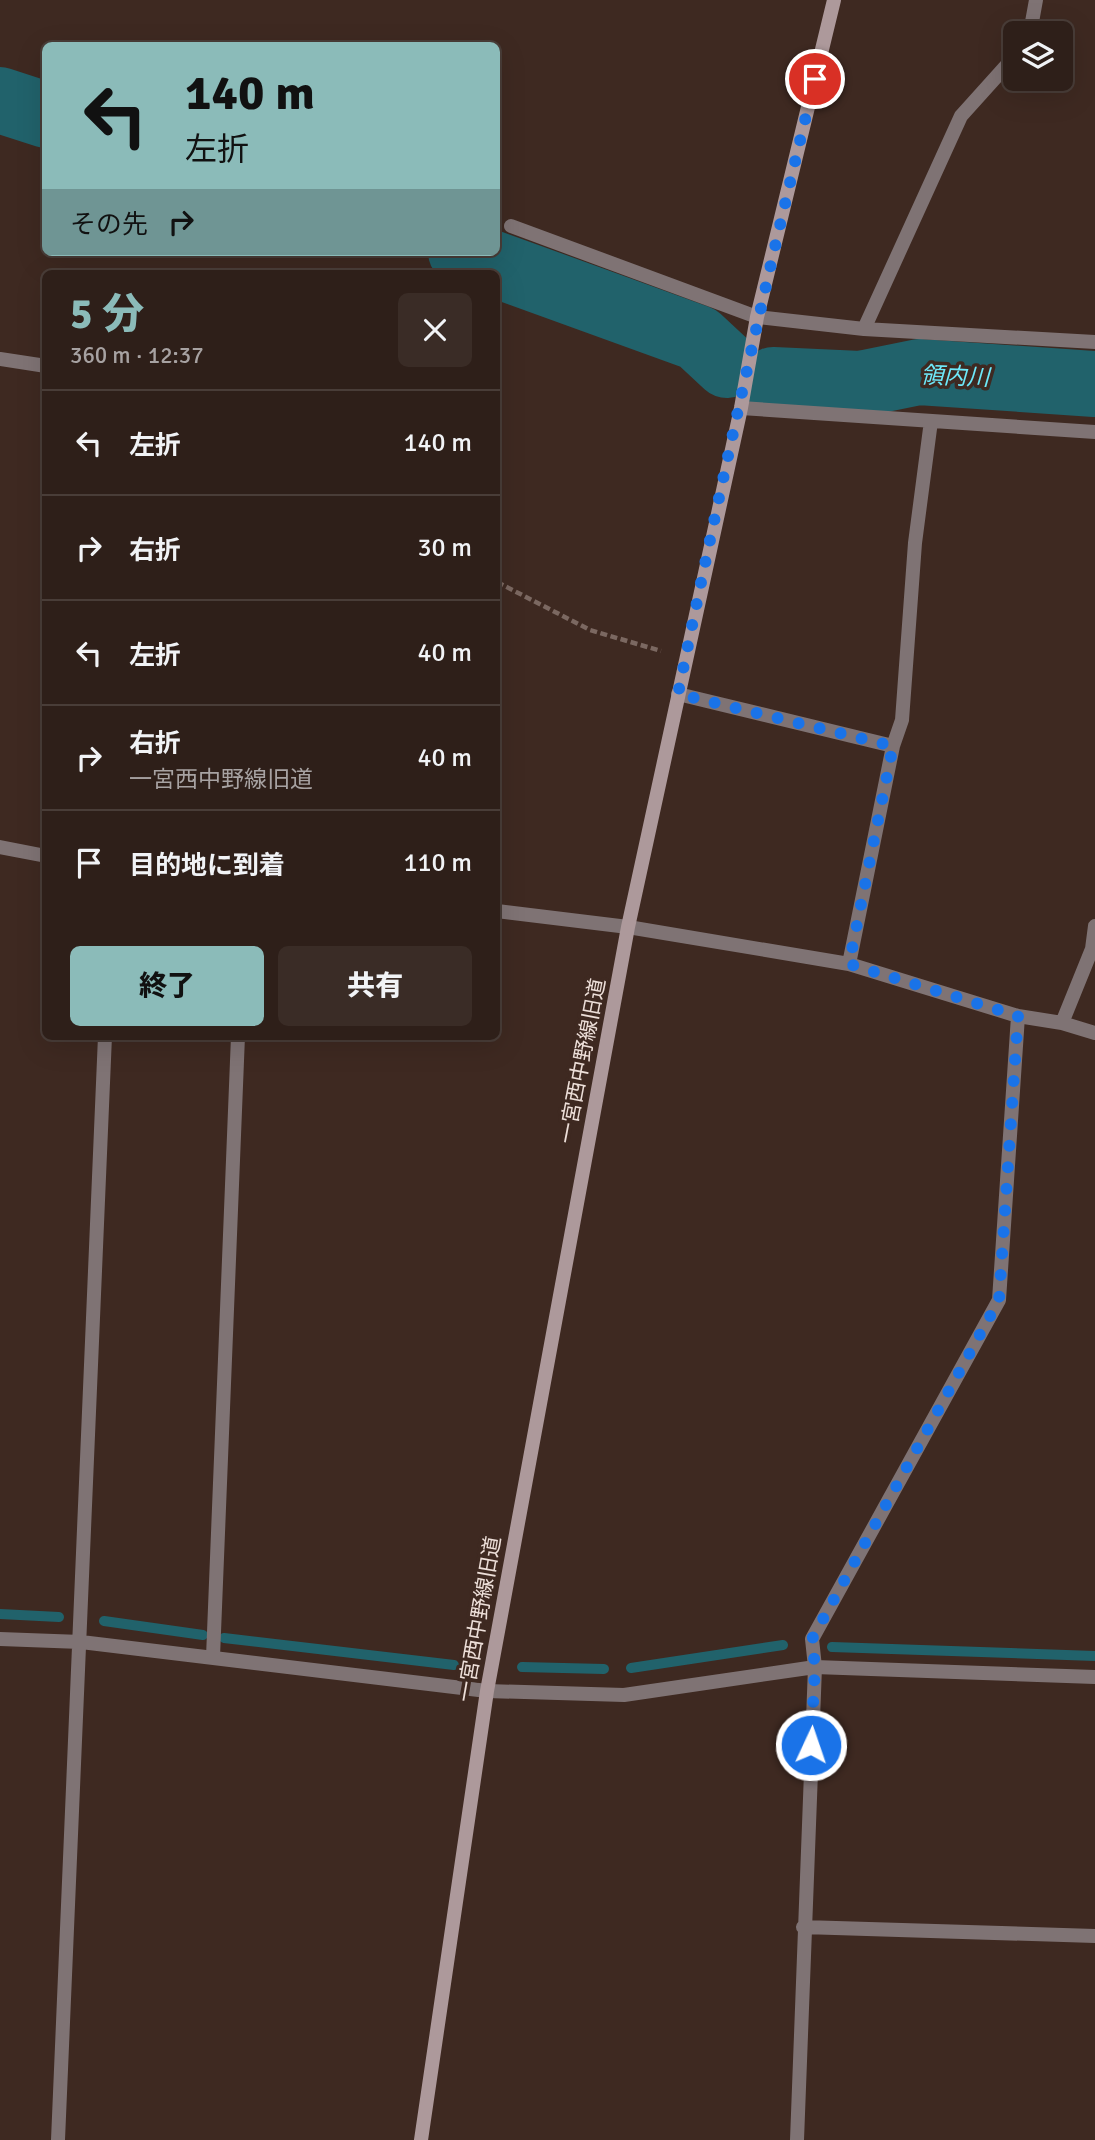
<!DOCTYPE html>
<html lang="ja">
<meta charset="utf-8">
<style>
:root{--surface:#2e1f19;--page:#3a2c26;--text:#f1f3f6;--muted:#a7a2a2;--line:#493d38;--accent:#8bbbb9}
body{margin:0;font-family:Signika,"Noto Sans JP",sans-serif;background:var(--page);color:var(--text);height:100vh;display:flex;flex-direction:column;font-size:26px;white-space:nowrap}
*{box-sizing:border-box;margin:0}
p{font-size:23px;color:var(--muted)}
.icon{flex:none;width:38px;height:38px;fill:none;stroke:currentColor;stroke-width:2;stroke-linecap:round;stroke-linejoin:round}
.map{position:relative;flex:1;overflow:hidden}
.panel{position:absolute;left:42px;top:270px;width:458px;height:770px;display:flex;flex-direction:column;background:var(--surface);border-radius:10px;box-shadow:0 7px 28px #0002,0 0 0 2px var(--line)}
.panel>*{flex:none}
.banner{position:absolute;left:42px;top:42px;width:458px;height:214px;border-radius:10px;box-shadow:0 7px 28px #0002,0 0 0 2px var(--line);background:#8bbbb9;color:#111;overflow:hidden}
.tools{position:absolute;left:1003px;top:21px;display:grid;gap:14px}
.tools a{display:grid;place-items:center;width:70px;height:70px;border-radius:10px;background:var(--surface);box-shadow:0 7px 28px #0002,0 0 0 2px var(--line);font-size:35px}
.pin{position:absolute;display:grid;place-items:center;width:60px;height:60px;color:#fff;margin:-30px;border:4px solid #fff;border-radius:50%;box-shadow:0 2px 7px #0007}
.me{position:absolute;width:77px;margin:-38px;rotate:3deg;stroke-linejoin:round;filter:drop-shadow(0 0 5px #0008)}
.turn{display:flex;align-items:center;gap:24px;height:147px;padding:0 28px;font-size:32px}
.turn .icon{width:91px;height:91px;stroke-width:2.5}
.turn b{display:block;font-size:49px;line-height:60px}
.then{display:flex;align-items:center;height:66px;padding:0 28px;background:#0003;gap:14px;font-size:26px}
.round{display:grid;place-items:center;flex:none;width:74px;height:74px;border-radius:10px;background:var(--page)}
.overview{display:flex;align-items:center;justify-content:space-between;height:119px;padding:0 28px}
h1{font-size:42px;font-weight:800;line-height:52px;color:var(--accent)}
.button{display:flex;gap:14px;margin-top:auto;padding:14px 28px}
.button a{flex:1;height:80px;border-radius:10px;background:var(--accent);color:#111;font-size:28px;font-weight:800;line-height:80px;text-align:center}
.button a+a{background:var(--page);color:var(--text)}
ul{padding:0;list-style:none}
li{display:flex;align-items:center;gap:21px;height:105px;padding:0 28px;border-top:2px solid var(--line)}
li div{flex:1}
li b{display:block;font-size:26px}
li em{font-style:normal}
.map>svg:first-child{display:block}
</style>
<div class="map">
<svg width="1095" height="2140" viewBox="0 0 1095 2140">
<rect width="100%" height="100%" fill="#3e2921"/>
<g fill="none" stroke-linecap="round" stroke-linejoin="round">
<path stroke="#21626b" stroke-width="10" d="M0,1614L59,1617
M104,1621L203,1635
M224,1638L454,1665
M832,1647L1095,1656
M522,1667L604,1669
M631,1668L783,1645"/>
<path stroke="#21626b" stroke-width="66" d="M0,100L46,115
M461,252L698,338L727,365
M773,380L860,384L919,372L1095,384"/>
<path stroke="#7b6861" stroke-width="4.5" stroke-dasharray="7 3.5" stroke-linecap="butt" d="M497,582L590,630L661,651"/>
<path stroke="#7f7374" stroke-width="14" d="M1030,33L1036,0
M511,226L757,317L864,329L1095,342
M864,329L961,116L1015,56
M0,359L46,366
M741,408L1095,432
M678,694L893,746L849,964
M893,746L902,720L915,543L931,421
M0,847L46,856
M497,911L628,927L849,964L1018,1016L1062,1023L1095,1033
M1062,1023L1092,949L1095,926
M0,1639L81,1642L487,1691L624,1695L815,1667L1095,1677
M213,1657L238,1036
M803,1927L1095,1936
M58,2140L105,1036
M797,2140L815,1667L812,1639L999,1300L1018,1016"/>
<path stroke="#ad999b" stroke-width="14" d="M421,2140L487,1691L628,927L741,408L757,317L834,0"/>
</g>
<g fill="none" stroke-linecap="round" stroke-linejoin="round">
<path stroke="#1a73e8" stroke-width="12" stroke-dasharray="0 21.6" d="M811,1745L815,1667L812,1639L999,1300L1018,1016L849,964L893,746L678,694C720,488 765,283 815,79"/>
</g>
<g text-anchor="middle" stroke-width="7" stroke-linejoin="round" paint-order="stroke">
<g font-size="21" fill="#eddfd9" stroke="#3e2921">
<text transform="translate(582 1061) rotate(-79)" y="7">一宮西中野線旧道</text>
<text transform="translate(479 1619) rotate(-80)" y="7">一宮西中野線旧道</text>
</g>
<g font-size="23" font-style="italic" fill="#6ee9fa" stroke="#3e2921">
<text transform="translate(955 376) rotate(2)" y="8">領内川</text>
</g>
</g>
</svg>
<div class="tools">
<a><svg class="icon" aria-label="layers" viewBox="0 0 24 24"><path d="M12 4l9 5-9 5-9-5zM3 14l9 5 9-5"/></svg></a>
</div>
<div class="pin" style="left:815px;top:79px;background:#d93025"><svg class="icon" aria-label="arrive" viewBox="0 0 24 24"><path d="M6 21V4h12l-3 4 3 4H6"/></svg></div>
<svg class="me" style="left:811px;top:1745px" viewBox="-20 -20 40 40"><circle r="17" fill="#1a73e8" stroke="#fff" stroke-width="3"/><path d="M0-11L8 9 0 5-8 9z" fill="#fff"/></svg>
<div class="banner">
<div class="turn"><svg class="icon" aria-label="left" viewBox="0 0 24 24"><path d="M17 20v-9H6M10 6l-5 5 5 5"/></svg><div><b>140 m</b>左折</div></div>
<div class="then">その先<svg class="icon" aria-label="right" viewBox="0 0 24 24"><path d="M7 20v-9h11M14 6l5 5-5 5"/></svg></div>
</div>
<section class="panel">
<div class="overview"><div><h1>5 分</h1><p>360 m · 12:37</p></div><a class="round"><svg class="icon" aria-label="close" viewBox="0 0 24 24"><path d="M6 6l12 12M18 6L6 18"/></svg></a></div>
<ul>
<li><svg class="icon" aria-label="left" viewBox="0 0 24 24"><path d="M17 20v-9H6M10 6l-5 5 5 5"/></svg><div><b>左折</b></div><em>140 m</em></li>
<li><svg class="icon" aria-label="right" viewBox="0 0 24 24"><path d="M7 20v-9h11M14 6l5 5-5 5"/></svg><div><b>右折</b></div><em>30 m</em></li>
<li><svg class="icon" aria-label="left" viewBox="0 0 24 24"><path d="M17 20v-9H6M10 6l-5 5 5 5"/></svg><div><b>左折</b></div><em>40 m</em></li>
<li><svg class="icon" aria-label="right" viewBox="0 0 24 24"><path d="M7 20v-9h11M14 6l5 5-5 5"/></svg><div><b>右折</b><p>一宮西中野線旧道</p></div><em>40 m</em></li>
<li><svg class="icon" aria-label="arrive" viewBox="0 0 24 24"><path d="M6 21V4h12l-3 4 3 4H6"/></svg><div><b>目的地に到着</b></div><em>110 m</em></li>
</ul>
<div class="button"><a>終了</a><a>共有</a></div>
</section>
</div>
